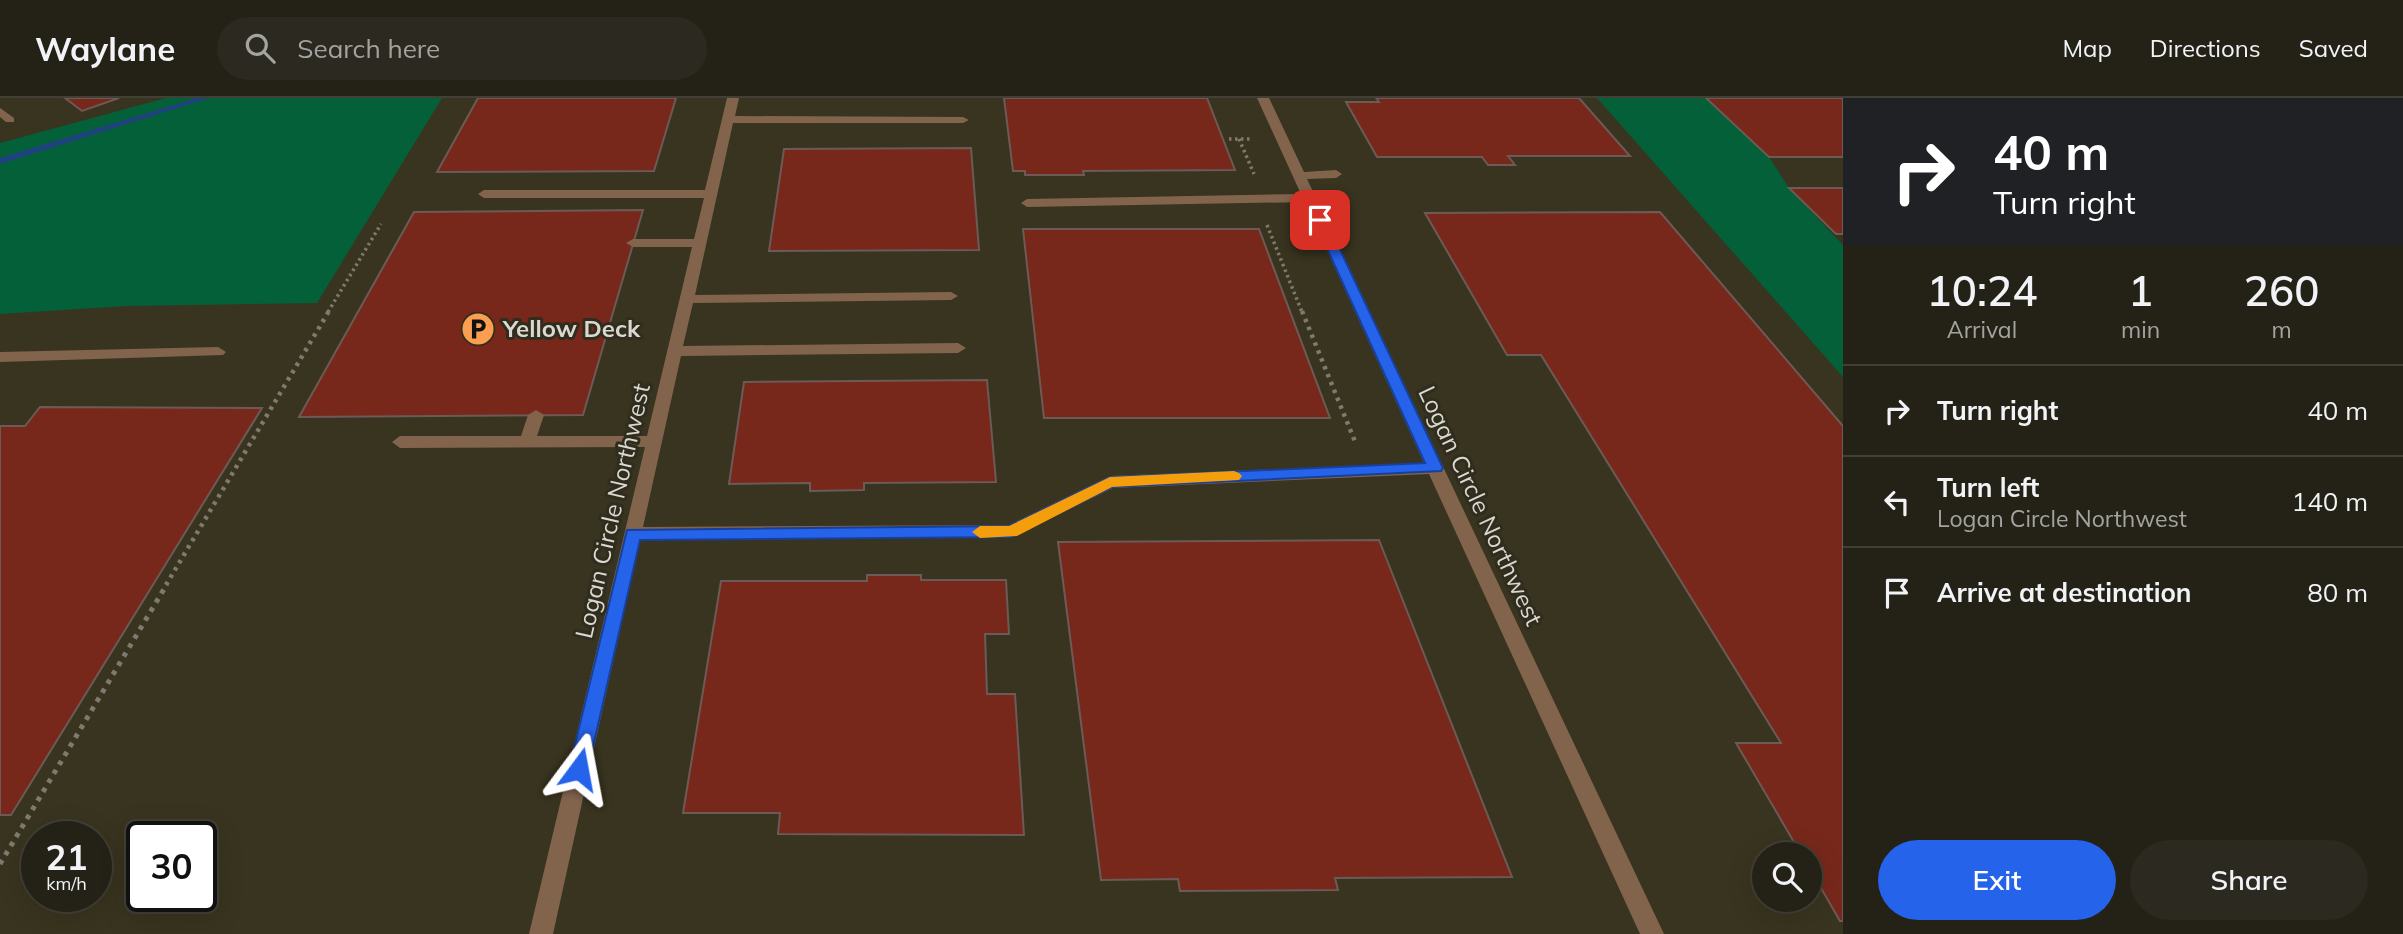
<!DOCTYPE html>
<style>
:root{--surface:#242217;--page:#2c2a20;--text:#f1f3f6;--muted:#a3a4a1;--line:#413f36;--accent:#2563eb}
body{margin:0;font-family:Mulish,sans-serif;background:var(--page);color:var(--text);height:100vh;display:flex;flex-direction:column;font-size:26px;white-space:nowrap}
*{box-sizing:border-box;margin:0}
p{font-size:23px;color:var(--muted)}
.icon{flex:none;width:38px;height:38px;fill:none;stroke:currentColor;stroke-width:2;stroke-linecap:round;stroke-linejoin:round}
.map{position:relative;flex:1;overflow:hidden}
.panel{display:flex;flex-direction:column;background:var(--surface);width:560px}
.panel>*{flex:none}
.banner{background:#202124;color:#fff;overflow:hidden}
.controls{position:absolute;left:1752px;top:744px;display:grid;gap:14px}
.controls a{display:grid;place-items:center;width:70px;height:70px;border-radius:50%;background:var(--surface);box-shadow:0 7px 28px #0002,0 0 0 2px var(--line);font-size:35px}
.speed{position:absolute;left:21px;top:723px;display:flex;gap:14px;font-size:35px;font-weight:700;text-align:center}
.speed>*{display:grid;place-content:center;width:91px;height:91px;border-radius:50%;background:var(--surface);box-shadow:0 7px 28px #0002,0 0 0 2px var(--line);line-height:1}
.speed small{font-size:18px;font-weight:400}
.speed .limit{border:4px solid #111;border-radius:10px;background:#fff;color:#111}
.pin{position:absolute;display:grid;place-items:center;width:60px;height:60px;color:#fff;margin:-30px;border-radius:14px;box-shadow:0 4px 10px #0006}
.me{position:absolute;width:77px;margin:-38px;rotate:13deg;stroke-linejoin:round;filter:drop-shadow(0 0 5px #0008)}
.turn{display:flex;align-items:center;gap:24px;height:147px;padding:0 35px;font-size:32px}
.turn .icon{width:91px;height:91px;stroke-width:2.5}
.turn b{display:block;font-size:49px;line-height:60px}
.eta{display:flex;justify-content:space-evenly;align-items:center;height:119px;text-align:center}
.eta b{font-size:42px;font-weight:600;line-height:49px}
.primary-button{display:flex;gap:14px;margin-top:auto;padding:14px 35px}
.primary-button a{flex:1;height:80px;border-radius:42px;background:var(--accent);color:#fff;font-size:28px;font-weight:600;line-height:80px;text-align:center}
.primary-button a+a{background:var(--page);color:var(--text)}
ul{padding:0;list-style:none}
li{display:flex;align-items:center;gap:21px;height:91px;padding:0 35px;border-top:2px solid var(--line)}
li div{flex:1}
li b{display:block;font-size:26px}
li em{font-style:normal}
header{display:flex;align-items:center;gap:42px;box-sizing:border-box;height:98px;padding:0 35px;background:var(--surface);border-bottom:2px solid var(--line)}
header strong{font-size:33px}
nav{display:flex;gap:38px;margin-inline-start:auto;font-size:24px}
.search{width:490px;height:63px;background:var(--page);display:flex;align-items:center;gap:18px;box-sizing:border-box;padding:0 24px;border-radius:38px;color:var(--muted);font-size:26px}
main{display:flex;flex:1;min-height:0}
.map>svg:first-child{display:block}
</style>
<header>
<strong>Waylane</strong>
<div class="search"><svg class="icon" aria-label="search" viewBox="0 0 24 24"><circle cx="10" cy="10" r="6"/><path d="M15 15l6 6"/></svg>Search here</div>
<nav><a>Map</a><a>Directions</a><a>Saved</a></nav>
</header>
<main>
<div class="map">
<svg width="1843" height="836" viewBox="0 0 1843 836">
<rect width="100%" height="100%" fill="#302d1f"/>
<path fill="#39341f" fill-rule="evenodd" d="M0,0H1843V836H0ZM37,738H96V798H37ZM142,738H201V798H142ZM1764,756H1810V802H1764Z"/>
<path fill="#036039" d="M166,0H442L317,205L126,208L0,216V45Z
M1597,0H1706L1769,59L1789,90L1843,147V279Z"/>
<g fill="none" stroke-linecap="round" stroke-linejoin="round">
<path fill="#204180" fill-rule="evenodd" d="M197,0H209L0,66V60Z"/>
</g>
<path fill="#77281a" stroke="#6c5a56" stroke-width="2" d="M65,0H119L82,13Z
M478,0H676L654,73L437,74Z
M1004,0H1207L1235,72L1083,73L1084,77H1025V73H1013Z
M1376,0H1579L1630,58H1508L1515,67H1488L1482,59H1377L1346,4H1379Z
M1706,0H1843V59H1769Z
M971,50L979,152L769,153L784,51Z
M1789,90H1843V136H1836Z
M643,112L583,317L299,319L414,114Z
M1660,114L1843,328V823H1840L1810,771V756H1801L1736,645H1781L1541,257H1507L1425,115Z
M1023,131H1259L1330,320H1044Z
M987,282L996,384L864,385V392L810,393V385L729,386L744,284Z
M40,309L262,310L11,717H0V328H25Z
M1379,442L1512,779L1335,780L1338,792L1180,793L1178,781L1101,782L1058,444Z
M867,477H921V482H1006L1009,536H985L987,596H1015L1024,737L778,736L780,715H683L721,483H867Z"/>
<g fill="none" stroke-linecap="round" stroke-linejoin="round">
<path stroke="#7d7b6f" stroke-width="3.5" stroke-dasharray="2.5 3.5" stroke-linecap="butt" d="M1229,41H1252
M1239,41L1254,76
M1267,127L1302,214
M328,214L381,126"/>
<path stroke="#7d7b6f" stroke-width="4.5" stroke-dasharray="3.5 5" stroke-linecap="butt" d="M1302,213L1356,346
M166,487L329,213"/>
<path stroke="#7d7b6f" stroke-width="5" stroke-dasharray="4.5 6" stroke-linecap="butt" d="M0,766L167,486"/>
<path fill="#82644d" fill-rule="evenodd" d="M727,0H739L735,18L963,19L969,22L963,25H733L695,197L951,194L958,198L951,202L693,205L683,248L958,245L966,250L958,255L681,258L643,429L1009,427L1110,378L1424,365L1305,104L1027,109L1021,105L1027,101L1301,96L1257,0H1269L1304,74L1336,72L1342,76L1336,80L1307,81L1664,836H1640L1429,376L1113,390L1011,439L640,442L553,836H529L645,349L400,350L392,344L400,338H521L528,317L536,312L544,317L537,338H647L692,149H633L626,145L633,141H694L704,100H484L478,96L484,92H705Z
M0,10L14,20V24H6L0,19Z
M218,249L226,254L223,257L0,264V254Z"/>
</g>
<path fill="#2563eb" stroke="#184099" stroke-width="2" d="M1320,119L1326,122L1443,370L1441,373L1112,389L1011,439L640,442L588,671L586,677L579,679L572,677L569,671L627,432L1009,428L1110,379L1425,365L1314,122Z"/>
<path fill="#f59e0b" d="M1234,373L1239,375L1242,378L1239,382L1112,389L1017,438L980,440L972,434L980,428H1009L1110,379Z"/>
<defs>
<symbol id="parking-disc" viewBox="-11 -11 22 22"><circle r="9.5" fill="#fb9e50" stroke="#302d1f"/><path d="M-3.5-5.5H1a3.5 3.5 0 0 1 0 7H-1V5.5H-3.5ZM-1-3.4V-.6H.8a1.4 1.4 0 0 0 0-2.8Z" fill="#111"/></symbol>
</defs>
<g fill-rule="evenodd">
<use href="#parking-disc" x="459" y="212" width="38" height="38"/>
</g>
<g text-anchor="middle" stroke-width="6" stroke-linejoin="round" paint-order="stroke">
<g font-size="24" font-weight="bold" fill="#dad8cf" stroke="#302d1f" text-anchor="start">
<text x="503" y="239">Yellow Deck</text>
</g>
<g font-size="24" fill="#dad8cf" stroke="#302d1f">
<text transform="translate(1480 408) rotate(65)" y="8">Logan Circle Northwest</text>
<text transform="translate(613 413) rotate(-77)" y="8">Logan Circle Northwest</text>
</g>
</g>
</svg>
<div class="controls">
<a><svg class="icon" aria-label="search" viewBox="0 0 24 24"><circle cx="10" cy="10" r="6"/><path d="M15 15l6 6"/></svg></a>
</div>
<div class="speed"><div>21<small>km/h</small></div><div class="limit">30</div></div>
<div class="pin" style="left:1320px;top:122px;background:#d93025"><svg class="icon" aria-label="arrive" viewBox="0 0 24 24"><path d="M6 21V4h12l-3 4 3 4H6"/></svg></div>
<svg class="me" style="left:579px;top:671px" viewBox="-20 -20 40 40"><path d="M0-17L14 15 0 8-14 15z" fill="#2563eb" stroke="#fff" stroke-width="4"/></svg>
</div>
<section class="panel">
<div class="banner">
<div class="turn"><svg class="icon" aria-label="right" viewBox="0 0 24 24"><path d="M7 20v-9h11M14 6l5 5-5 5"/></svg><div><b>40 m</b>Turn right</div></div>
</div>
<div class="eta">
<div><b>10:24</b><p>Arrival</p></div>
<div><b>1</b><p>min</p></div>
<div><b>260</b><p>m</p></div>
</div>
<ul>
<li><svg class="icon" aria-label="right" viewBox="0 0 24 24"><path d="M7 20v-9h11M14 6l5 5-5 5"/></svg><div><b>Turn right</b></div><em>40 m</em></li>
<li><svg class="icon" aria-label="left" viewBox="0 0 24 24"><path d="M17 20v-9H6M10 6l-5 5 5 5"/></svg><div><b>Turn left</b><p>Logan Circle Northwest</p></div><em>140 m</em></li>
<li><svg class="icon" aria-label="arrive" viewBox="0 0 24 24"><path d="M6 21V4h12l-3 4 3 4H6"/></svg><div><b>Arrive at destination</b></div><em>80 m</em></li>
</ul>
<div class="primary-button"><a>Exit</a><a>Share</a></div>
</section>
</main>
